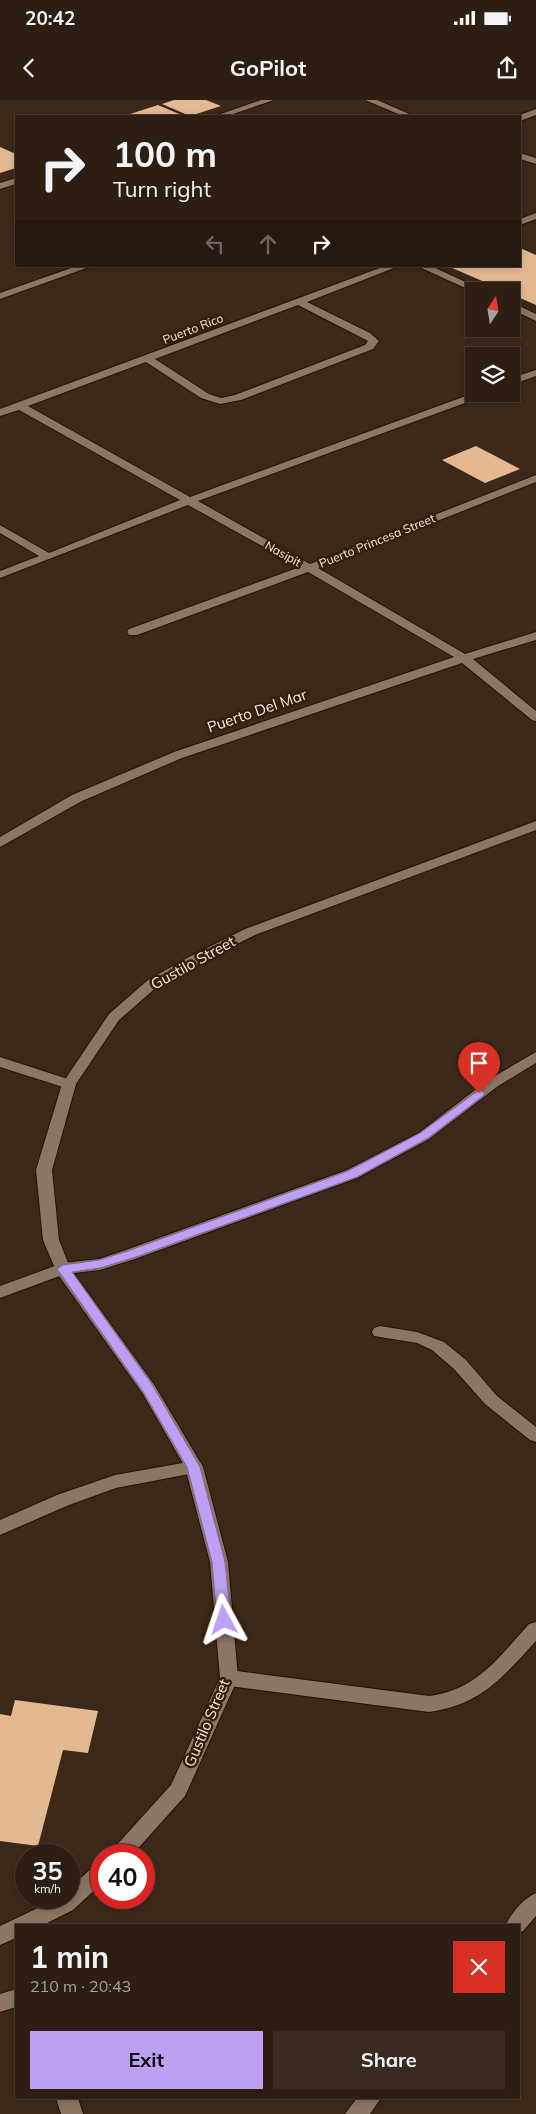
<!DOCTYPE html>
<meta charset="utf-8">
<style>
:root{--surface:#2d1e13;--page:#392b21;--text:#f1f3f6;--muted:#a7a2a0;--line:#483c33;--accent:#bca0f2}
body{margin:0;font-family:Mulish,sans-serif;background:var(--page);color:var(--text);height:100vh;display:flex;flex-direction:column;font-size:19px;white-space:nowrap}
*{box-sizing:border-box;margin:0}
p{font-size:16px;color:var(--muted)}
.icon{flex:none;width:28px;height:28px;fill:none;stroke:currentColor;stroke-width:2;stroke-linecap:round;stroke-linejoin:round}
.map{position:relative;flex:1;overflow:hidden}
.drawer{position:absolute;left:15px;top:1824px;width:505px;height:175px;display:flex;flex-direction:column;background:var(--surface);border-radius:0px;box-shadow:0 2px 8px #0003,0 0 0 1px var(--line)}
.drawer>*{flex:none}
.banner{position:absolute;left:15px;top:15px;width:506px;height:152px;border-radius:0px;box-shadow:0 2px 8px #0003,0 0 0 1px var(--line);background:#2d1e13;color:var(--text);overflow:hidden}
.needle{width:32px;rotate:12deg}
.controls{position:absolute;left:465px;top:182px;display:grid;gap:10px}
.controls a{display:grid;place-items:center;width:55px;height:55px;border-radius:0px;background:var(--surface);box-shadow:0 2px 8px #0003,0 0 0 1px var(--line);font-size:25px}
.speed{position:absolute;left:15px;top:1744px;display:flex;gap:10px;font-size:25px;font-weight:700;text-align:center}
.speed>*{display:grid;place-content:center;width:65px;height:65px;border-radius:50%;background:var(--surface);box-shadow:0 2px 8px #0003,0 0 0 1px var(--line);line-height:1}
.speed small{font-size:12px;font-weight:400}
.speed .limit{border:8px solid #d22;background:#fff;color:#111}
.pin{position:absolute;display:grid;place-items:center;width:42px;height:42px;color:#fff;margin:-51px -21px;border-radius:50% 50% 50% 0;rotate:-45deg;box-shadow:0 0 5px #0007}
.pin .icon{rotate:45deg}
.me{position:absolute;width:55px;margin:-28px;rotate:355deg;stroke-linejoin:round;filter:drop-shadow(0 0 4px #0008)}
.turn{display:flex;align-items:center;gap:18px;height:105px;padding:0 15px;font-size:22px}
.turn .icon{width:65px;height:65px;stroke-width:2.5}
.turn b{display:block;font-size:35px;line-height:42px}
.lanes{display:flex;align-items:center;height:48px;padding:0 15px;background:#0003;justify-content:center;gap:25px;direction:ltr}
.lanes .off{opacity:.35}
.round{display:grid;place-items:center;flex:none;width:52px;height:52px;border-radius:0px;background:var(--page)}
.head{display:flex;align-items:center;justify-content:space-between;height:85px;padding:0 15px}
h1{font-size:30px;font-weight:700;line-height:38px}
.primary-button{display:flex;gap:10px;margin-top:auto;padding:10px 15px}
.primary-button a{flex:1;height:58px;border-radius:0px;background:var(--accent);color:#111;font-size:20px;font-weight:700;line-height:58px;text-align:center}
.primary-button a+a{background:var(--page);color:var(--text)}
.status{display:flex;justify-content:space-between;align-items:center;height:35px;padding:0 25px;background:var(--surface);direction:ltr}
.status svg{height:14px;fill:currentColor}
header{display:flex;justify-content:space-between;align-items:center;height:65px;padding:0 15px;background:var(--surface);font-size:22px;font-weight:700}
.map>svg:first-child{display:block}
</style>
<div class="status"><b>20:42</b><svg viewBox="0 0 49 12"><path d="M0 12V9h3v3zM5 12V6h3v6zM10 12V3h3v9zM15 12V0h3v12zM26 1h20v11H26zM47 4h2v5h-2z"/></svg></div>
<header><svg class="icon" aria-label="back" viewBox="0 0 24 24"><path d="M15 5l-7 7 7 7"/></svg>GoPilot<svg class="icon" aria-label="share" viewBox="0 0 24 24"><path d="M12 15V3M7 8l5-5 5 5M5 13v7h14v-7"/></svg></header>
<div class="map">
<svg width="536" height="2014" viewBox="0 0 536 2014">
<rect width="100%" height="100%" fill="#3c2819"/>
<path fill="#e4b992" d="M174,0H206L221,6L190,16L162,4Z
M158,5L184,16L127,15Z
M0,47L16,54V68L0,73Z
M520,148L536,155V205L511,194V191H505L450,167L520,166Z
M476,346L520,369L485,383L442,360Z
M15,1600L98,1611L88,1653L63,1650L38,1746L0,1741V1614L11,1616Z"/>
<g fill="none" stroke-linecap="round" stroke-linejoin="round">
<defs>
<path id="minor" d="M261,0H274L227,16H215Z
M365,0H377L414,16H403Z
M536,9V15L520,21V16H517Z
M520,53L536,58V64L520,59Z
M16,78V84L0,89V83Z
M536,113V119L520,125V119Z
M77,166H92L0,199V193Z
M385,166H399L307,202L370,233L379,241L373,249L241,300L220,304L201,298L146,262L28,306L190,397L474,293L485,294L484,296L198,401L310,464L536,375V382L318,468L465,554L536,532V540L473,559L536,611V621L532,620L462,563L182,658L82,701L0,747V737L72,695L174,652L454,557L308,472L137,535H129L127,532L129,529L300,467L188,405L0,478V471L39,456L0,433V425L49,453L180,400L19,310L0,316V309ZM298,205L368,241L365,245L235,295L221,298L209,294L155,259Z
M417,166H431L485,191L474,192Z
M511,202L536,214V221L511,209Z
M536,270V276L511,285V278Z
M536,952V963L498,986L429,1039L357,1078L135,1159L100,1170L65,1174L0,1198V1186L63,1163L99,1159L123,1151L347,1070L419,1033L488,980Z
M0,957L74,981L76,984L74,987L69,989L0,967Z
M380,1226L417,1232L444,1242L466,1260L497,1296L536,1327V1342L530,1340L485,1304L454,1269L432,1250L417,1243L374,1236L372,1232L374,1228Z
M194,1361L200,1362L203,1367L200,1372L116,1388L69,1405L0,1435V1420L57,1395L115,1375Z
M536,1522V1541C503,1577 481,1605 429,1612L229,1586L222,1583L220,1578L222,1573L229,1570L429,1596C477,1590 499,1557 529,1524Z
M536,1793V1816L523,1831L519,1833V1825H506C511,1813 524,1798 536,1793Z
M16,1889V1907L0,1912V1894Z
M56,1998H78L83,2014H61Z
M357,1998H381L370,2014H345Z"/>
<path id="tertiary" d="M536,721V730L255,835L199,863L158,886L119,920L76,984L52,1070L59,1140L70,1168L155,1286L203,1367L228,1462L238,1578L185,1696L132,1755H110L113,1749L171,1685L220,1578L210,1462L185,1367L143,1294L57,1173L43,1140L36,1070L62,984L109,914L148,880L189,857L245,829Z
M101,1764V1784L73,1810L43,1825H16V1838L0,1845V1826L59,1798H69V1789L94,1766Z"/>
</defs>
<use href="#minor" stroke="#221103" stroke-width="2"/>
<use href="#tertiary" stroke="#221103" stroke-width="2"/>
<use href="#minor" fill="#8c7564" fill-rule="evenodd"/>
<use href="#tertiary" fill="#8c7564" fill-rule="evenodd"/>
</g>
<path fill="#bca0f2" stroke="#7a689d" d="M479,990L485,993L483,996L428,1038L357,1077L133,1158L100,1168L72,1172L153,1286L200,1367L225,1462L231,1520L229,1524L224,1525L219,1524L217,1520L212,1462L187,1367L144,1293L57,1169L63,1165L99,1160L125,1152L348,1071L420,1033Z"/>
<g text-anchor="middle" stroke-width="5" stroke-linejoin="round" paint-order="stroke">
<g font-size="12" fill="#faece3" stroke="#311f10">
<text transform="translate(193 229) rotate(-21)" y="4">Puerto Rico</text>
<text transform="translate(377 441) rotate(-22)" y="4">Puerto Princesa Street</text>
<text transform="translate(283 454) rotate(29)" y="4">Nasipit</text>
</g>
<g font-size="15" fill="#faece3" stroke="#311f10">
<text transform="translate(257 611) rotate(-19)" y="5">Puerto Del Mar</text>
<text transform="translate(193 863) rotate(-29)" y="5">Gustilo Street</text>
<text transform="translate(207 1623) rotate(-67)" y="5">Gustilo Street</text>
</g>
</g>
</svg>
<div class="controls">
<a><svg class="needle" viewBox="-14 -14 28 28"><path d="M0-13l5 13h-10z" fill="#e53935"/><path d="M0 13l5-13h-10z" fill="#a7a2a0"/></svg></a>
<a><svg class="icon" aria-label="layers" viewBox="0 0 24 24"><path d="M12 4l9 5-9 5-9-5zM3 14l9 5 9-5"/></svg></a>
</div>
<div class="speed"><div>35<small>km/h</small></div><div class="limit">40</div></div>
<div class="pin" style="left:479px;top:993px;background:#d93025"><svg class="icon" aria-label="arrive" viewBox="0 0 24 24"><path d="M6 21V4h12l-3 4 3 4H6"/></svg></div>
<svg class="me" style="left:224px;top:1520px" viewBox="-20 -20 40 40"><path d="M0-17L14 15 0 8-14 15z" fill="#bca0f2" stroke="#fff" stroke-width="4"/></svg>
<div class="banner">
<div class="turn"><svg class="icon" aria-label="right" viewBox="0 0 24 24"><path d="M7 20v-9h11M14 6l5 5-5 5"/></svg><div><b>100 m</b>Turn right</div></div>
<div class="lanes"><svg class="icon off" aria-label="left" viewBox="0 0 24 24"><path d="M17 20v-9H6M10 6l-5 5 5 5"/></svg><svg class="icon off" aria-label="ahead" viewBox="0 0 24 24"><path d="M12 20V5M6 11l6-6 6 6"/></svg><svg class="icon" aria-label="right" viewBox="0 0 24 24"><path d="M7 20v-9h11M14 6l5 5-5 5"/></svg></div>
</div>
<section class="drawer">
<div class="head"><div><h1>1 min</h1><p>210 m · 20:43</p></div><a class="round" style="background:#d93025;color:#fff"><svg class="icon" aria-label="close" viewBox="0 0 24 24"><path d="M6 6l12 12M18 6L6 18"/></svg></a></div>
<div class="primary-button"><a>Exit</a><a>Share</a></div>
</section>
</div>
